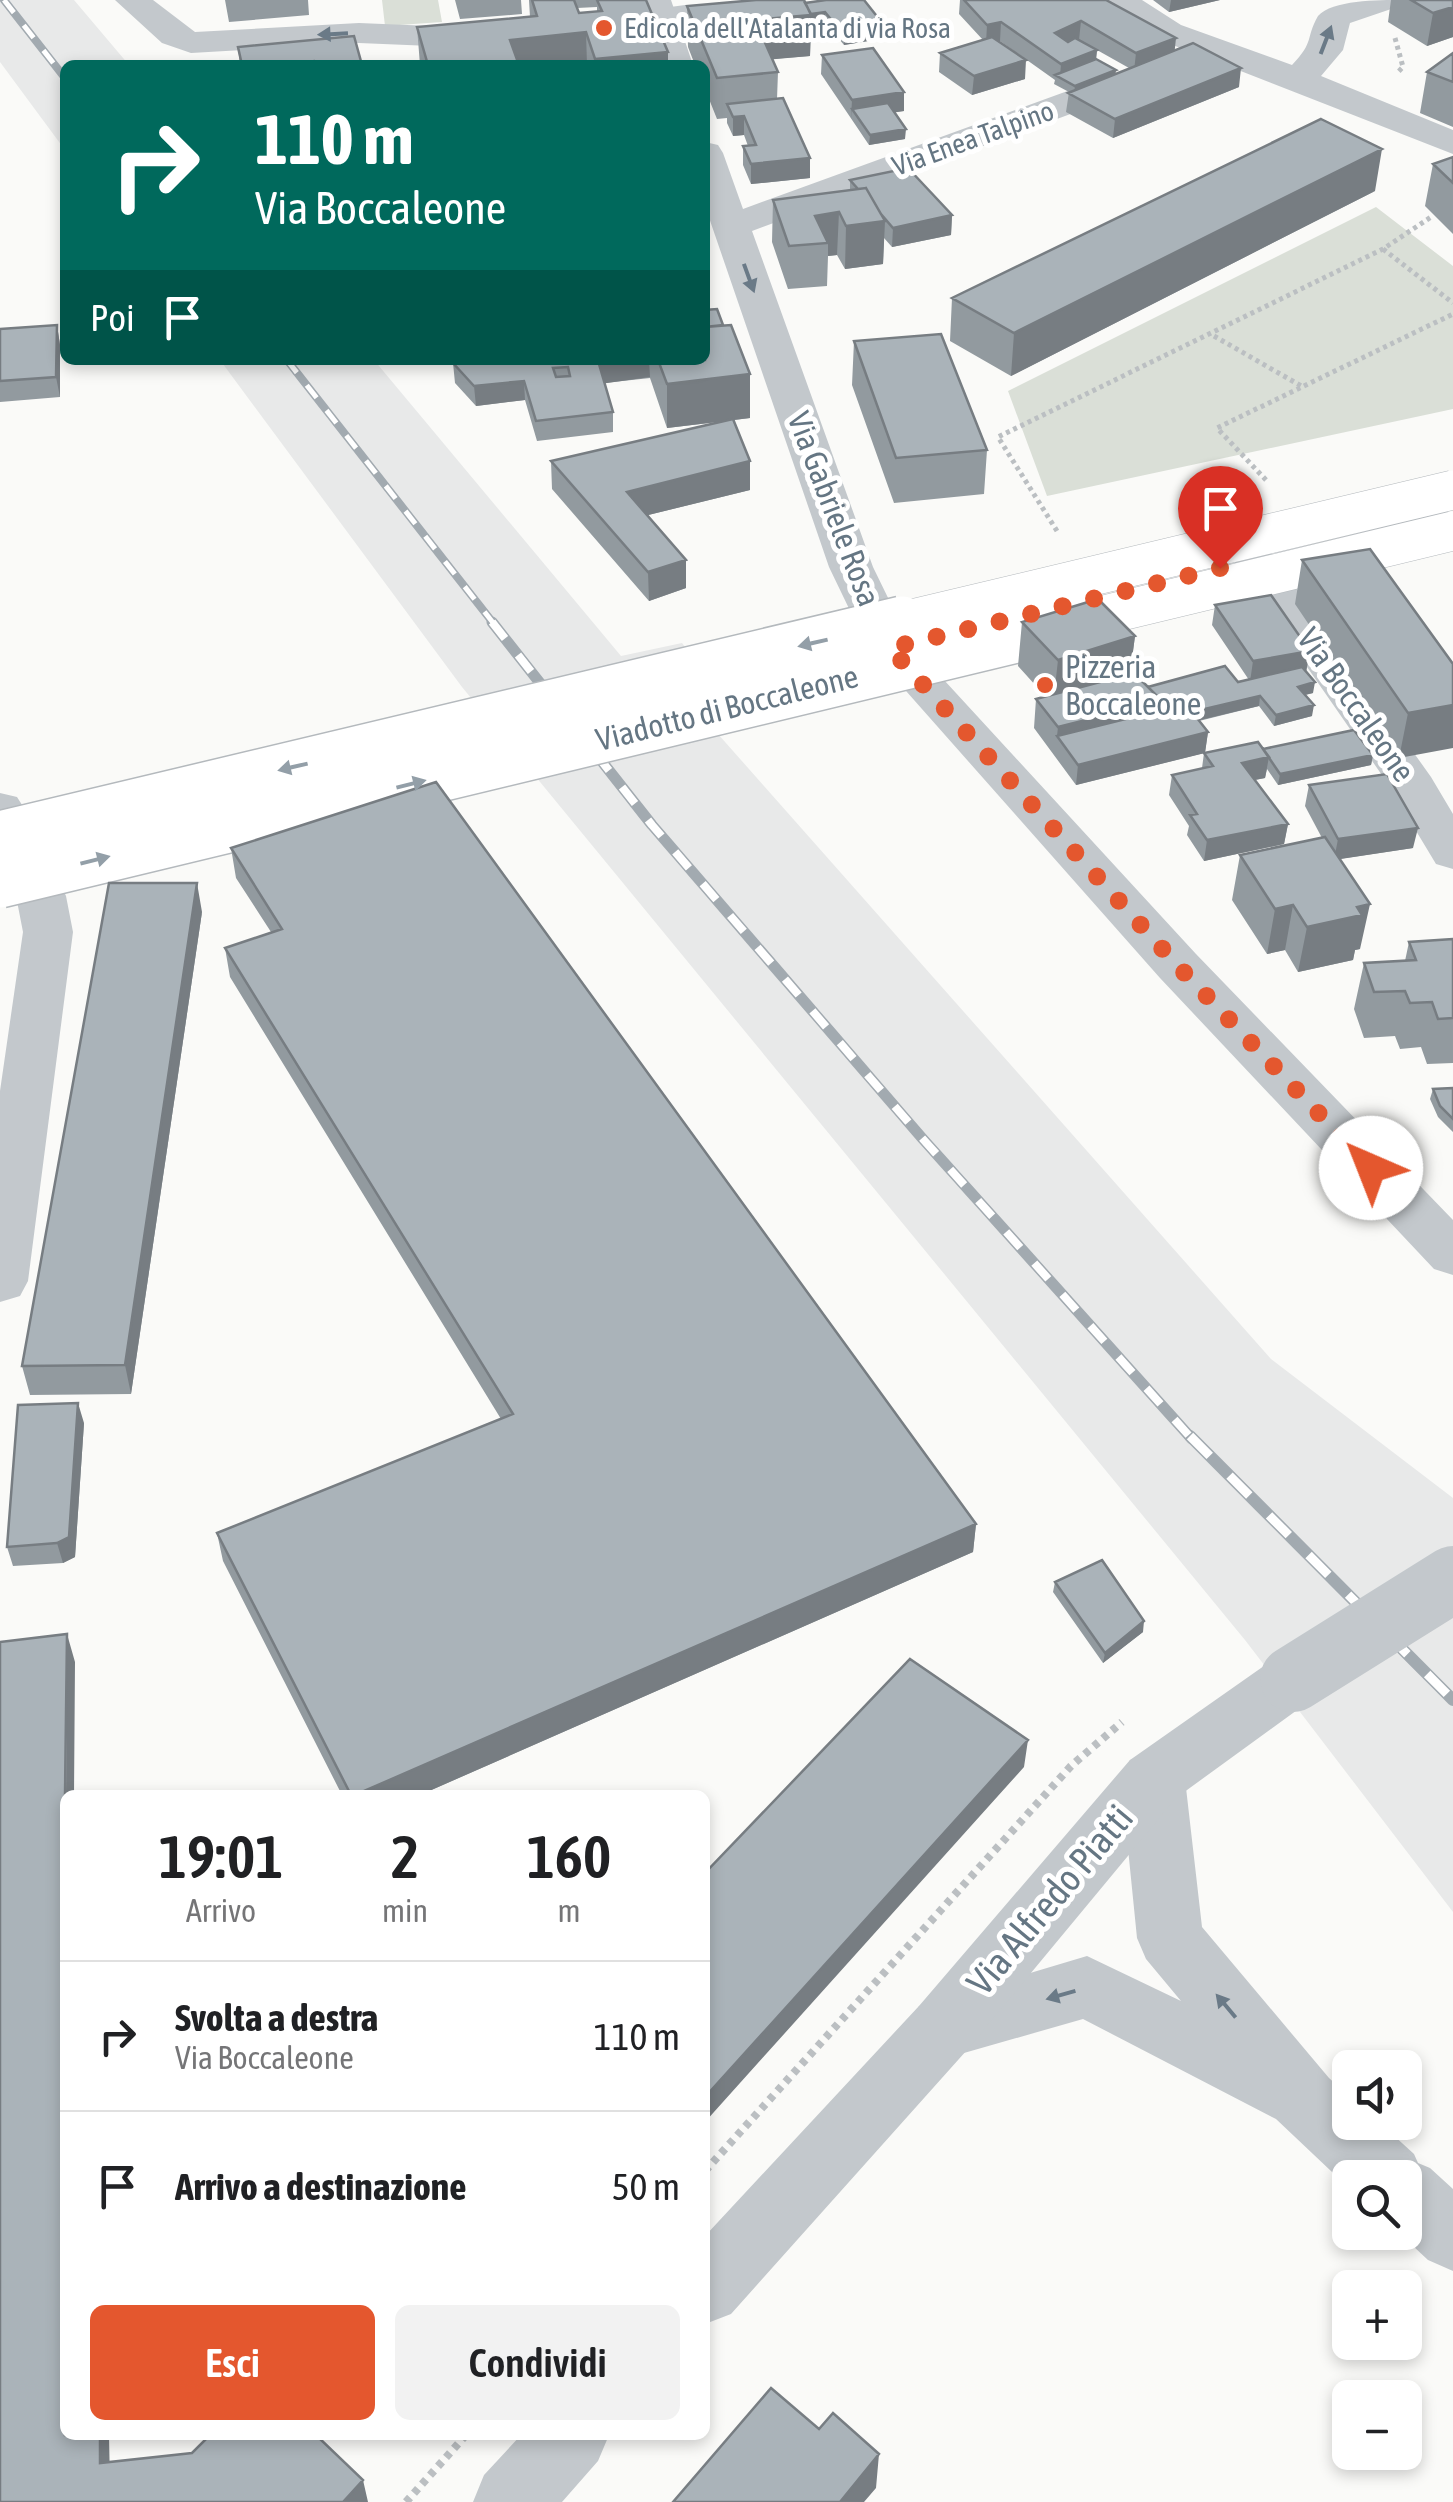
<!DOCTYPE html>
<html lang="it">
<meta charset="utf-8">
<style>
:root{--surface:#fff;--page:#f2f2f2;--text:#202124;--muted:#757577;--line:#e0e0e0;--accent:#e4572e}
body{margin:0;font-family:"Asap Condensed",sans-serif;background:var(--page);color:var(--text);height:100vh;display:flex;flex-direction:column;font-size:38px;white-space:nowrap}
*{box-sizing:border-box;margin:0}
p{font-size:32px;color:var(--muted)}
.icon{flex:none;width:55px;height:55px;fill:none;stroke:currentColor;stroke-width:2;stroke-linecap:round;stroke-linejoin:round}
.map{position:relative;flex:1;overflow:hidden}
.sheet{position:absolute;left:60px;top:1790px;width:650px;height:650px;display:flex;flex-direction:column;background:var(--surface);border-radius:15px;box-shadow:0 5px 15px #0003}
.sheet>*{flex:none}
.hud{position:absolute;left:60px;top:60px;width:650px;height:305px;border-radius:15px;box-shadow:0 5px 15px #0003;background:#00695c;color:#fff;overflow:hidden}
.buttons{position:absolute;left:1332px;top:2050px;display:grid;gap:20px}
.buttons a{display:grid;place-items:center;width:90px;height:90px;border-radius:15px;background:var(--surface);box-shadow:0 5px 15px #0003;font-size:50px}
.pin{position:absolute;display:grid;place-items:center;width:85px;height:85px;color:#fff;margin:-102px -42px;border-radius:50% 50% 50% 0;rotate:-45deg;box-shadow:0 0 10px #0007}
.pin .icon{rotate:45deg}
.me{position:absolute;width:110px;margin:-55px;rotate:316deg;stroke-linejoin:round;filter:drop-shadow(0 0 8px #0008)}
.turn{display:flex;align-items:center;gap:35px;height:210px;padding:0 30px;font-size:45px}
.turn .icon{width:130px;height:130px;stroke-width:2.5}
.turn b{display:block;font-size:70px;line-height:85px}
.then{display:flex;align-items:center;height:95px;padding:0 30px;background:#0003;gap:20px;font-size:38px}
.eta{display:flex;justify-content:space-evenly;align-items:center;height:170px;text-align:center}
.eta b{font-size:60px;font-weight:600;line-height:70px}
.primary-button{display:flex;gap:20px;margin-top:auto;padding:20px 30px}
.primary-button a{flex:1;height:115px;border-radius:15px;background:var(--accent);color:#fff;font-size:40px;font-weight:600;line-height:115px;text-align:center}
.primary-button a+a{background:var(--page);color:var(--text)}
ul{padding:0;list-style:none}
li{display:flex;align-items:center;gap:30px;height:150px;padding:0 30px;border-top:2px solid var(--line)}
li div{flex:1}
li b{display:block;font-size:38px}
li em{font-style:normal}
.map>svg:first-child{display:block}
</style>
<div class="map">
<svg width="1453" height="2502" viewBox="0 0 1453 2502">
<rect width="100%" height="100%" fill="#fafaf8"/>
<path fill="#e8e9e9" d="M0,0H74L129,65H65V150L0,62Z
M220,360H374L621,656L682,643L747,725L718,734L1271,1359L1453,1498V1912L1245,1640L462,687Z"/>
<path fill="#dadfd7" d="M382,0H438L442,22L385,26Z
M1376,207L1453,266V409L1047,496L1008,391Z"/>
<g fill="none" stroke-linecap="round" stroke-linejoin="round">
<path stroke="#bbbfc2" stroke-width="5" stroke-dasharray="4 4" stroke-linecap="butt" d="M1395,38L1403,67L1398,72
M1383,249L1453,303
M1214,336L1303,387
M1266,480L1217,428L1453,314
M1057,531L998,437L1383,249L1431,217"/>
<path stroke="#bbbfc2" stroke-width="8" stroke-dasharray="6 6" stroke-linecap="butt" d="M705,2171L1071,1766L1122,1722
M406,2502L466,2435"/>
<path fill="#c3c8cc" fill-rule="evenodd" d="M685,5L695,7L699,13L695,19L658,24L644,16L648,10Z"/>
<path fill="#c3c8cc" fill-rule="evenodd" d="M115,0H153L195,32L359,23L431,26L493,20L505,23L510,30L505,37L431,46L359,43L191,53L162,43Z
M637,0H671L693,65H657Z
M1102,0H1142L1181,25L1292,65C1315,41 1305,39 1318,16C1332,0 1378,0 1402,0L1397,7L1350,23L1343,50L1321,76L1453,130V154L1215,61L752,231L873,567L910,643L1196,954L1453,1220V1275L1434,1269L1160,978L868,648L829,567L705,206V142L718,145L723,153L743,209L1183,49L1157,39Z
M1255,547L1270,551L1431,777L1453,814V869L1436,864L1386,781L1233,560L1240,551Z
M0,793L17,797L24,808L66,896L73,932L28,1281L20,1296L0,1302V1091L23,932L16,896L0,860Z
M1153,1751L1176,1760L1185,1779L1202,1927L1329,2078L1350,2097V2122H1379L1414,2154L1418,2163L1430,2168L1453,2189V2271L1428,2260L1398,2232H1405V2178H1350V2189L1276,2119L1083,2019L943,2059L919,2050L909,2028L919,2006L1087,1956L1181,2001L1146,1959L1137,1938L1121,1779L1130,1760Z"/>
<path fill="#c3c8cc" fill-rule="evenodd" d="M1293,1653L1315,1661L1324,1679L1315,1697L1176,1798L967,2050L731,2314L705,2324V2236L919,2006L1130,1760L1271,1661Z
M521,2435H609L598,2461L562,2502H473L484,2475Z"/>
<defs>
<path id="rail-far2" d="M4,0L65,78
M287,360L494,624"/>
<path id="rail-far1" d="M492,622L652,825L922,1138L1192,1439"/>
<path id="rail" d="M1190,1436L1453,1700"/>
</defs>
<use href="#rail-far2" stroke="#a2aab0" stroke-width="8"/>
<use href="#rail-far1" stroke="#a2aab0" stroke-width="11"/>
<use href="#rail" stroke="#a2aab0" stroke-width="12"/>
<use href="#rail-far2" stroke="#fff" stroke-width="5" stroke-dasharray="16" stroke-linecap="butt"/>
<use href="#rail-far1" stroke="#fff" stroke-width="8" stroke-dasharray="21" stroke-linecap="butt"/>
<use href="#rail" stroke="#fff" stroke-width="9" stroke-dasharray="28" stroke-linecap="butt"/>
<defs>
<path id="trunk-bridge-far1" d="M891,624L1453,490
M1067,624L1453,531"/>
<path id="trunk-bridge" d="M0,837L902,622
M0,882L1078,622"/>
</defs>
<use href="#trunk-bridge-far1" stroke="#b4b9bd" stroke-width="40" stroke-linecap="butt"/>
<use href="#trunk-bridge" stroke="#b4b9bd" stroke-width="54" stroke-linecap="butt"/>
<path stroke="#c3c8cc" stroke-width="66" d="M1293,1679L1453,1579"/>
<use href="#trunk-bridge-far1" stroke="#fff" stroke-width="39"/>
<use href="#trunk-bridge" stroke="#fff" stroke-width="51"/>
</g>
<path fill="#929a9f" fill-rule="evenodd" d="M225,0H308L309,15L229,22Z
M455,0H521L522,14L460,19Z
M529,0H646L668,65H420L417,27L530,17ZM597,7V12L579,13L577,8Z
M864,0L886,38L844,45L825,22L811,23L810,56L772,59L778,72L777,99L810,178L751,184L743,165V146H748L744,135L733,136L727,123V118L717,119L705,89V65H695L688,47L687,6Z
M960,0H1106L1174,51L1239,87L1113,138L1066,112L1069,92L1054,84L1055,80L1000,41H998L1025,79L972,95L939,72L940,53L983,40L959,14ZM1097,50L1129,68L1115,74L1096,59Z
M1153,0H1220L1169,12Z
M1391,0H1453V37L1427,46L1388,22Z
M238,47L362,65H240Z
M1453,53V127L1420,113L1427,72Z
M822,55L904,111L894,112L905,139L869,145L821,74Z
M1453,157V234L1425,206L1433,164Z
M850,180L952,215L951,235L892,247L884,238L883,264L845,269L837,255L828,256L827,286L788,289L772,242L773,200L850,190Z
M1375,191L1011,376L950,341L952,298Z
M57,325L60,345V397L0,402V329Z
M723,325L750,374V418L734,420L750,490L648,515L686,560V588L649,601L552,489L551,461L726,421L667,428L650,378L604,383L613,412V432L537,441L525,400L476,406L455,383L453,363L474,360H705Z
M854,341L987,450L984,494L894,503L852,385Z
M1302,560L1453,664L1399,758L1295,604Z
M1215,605L1310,651L1306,672L1313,693L1305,695L1312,716L1274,726L1259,706L1199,721L1208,732L1205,752L1263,749L1373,755L1371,765L1278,785L1267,769L1265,778L1255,780L1288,824L1284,844L1204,861L1187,835L1189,826L1169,795L1172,775L1202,768L1204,753L1076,785L1034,728L1036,699L1046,697L1018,666L1022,622L1135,636L1130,674L1148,687L1238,682L1249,680L1212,625Z
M1309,785L1413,848L1339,859L1360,949L1355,950L1353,960L1298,972L1285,950L1267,954L1232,900L1240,855L1322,838L1305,806Z
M231,848L976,1524L973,1552L420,1795H342L223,1561L217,1533L501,1419L230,977L225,948L271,932L236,878Z
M202,912L131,1394L30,1395L22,1366Z
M1453,939V1063L1427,1064L1421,1047L1400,1049L1395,1036L1364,1038L1354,1009L1364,963L1405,961L1409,942Z
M1453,1088V1132L1438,1117L1430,1099L1433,1089Z
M84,1423L75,1557L63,1563L13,1566L7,1547Z
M1055,1582L1143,1632L1103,1663L1053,1592Z"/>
<path fill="#777d82" d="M1171,0H1220L1169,12Z
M1453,7V37L1427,46L1433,13Z
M825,12V22L811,23L810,56L754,61L755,20Z
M1081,21L1079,40L1053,52L1055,33Z
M1001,22L1000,41L986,43L987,25Z
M887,29L886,38L844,45V35Z
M586,32L587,65H512L510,40Z
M1176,38L1174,57L1134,71L1136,53Z
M1097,50L1095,68L1060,77L1061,64Z
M668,52V65H595V59Z
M1026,60L1025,79L972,95L974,76Z
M1241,68L1239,87L1113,138L1115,119Z
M1116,70L1115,79L1074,95L1075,86Z
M904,92V111L858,118L852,109L851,119L852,100Z
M744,116V135L733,136V117Z
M906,129L905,139L869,145L870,135Z
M1382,149L1375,191L1011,376L1014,333Z
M810,158V178L751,184V164Z
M839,212L837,255L828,256V243L815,216Z
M952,215L951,235L892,247L893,228Z
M885,221L883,264L845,269L846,226Z
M57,325L60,345V397L56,377Z
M631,360H649L650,377L600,384L599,364Z
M750,374V418L667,428V384Z
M524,381L525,400L476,406L474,386Z
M750,461V490L628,520L627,492Z
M686,560V588L649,601L648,572Z
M1135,636L1129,681L1053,705L1058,660Z
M1310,651L1306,672L1250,682L1253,661Z
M1315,682L1313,693L1296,697L1298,687Z
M1260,696L1259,706L1158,730L1160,720Z
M1162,701L1158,730L1057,736L1058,727Z
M1314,705L1312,716L1274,726L1276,715Z
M1453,705V748L1399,758L1408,713Z
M1208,732L1205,753L1076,785L1078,765Z
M1373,755L1371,765L1278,785L1280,774Z
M1269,757L1265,778L1238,783L1242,763Z
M1288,824L1284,844L1204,861L1207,840Z
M1418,828L1413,848L1334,860L1338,839Z
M197,883L202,912L131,1394L125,1365Z
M1370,904L1360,949L1355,950L1353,960L1298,972L1307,927L1357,907Z
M1293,905L1285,950L1267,954L1275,909Z
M78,1403L84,1423L75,1557L63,1563L57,1543Z
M976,1524L973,1552L420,1795H355Z
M1144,1621L1143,1632L1103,1663L1105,1653Z
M67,1634L75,1662L74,1795H66Z
M1028,1740L1024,1767L705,2122V2097Z
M100,2435H109L110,2484L100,2463Z
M879,2454L876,2488L864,2502H840Z
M363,2480L368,2502H343Z"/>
<path fill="#aab3b9" stroke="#777d82" stroke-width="2.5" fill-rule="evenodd" d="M532,0H574L579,13L602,11L597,0H646L668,52L595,59L586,32L510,40L519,65H428L417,27L537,16Z
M756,0H804L811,15L755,20L778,72L717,78L687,6Z
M826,0H864L887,29L844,35L825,12L811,14L805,3Z
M964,0H1106L1176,38L1136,53L1081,21L1055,33L1068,42L1075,38L1097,50L1061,64L1001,22L987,25Z
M1411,0H1453V7L1433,13Z
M354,36L362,65H315L314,61L276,65H242L238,47Z
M992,37L1026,60L974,76L940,53Z
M1193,43L1241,68L1115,119L1068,93Z
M873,48L904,92L852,100L822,55Z
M1453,53V82L1427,72Z
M1096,59L1116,70L1075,86L1055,75Z
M783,98L810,158L751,164L743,146L756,145L744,116L733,117L727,104Z
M888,103L906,129L870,135L852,109Z
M1321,119L1382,149L1014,333L952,298Z
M1453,157V183L1433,164Z
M908,168L952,215L893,228L881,214L866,188L858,189L850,180Z
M866,188L885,221L846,226L839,212L815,216L828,243L789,246L773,200Z
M717,309L723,325L705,327V310Z
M57,325L56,377L0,381V329Z
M731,325L750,374L667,384L658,360H705V327Z
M941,334L987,450L896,458L854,341Z
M476,360H631L599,364L613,412L536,421L524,381L474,386L453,363ZM568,367L570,376L556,377L553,368Z
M733,419L750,461L627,492L686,560L648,572L551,461Z
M1370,549L1453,664V705L1408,713L1302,560Z
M1271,595L1310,651L1253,661L1215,605Z
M1098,599L1135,636L1058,660L1022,622Z
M1225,666L1238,682L1302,667L1315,682L1298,687L1314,705L1276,715L1260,696L1192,712L1186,704L1161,710L1162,701L1148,687Z
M1134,673L1162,701L1058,727L1036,699Z
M1186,704L1208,732L1078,765L1057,736Z
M1354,730L1373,755L1280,774L1263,749Z
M1258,742L1269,757L1242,763L1288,824L1207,840L1190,815L1197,814L1172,775L1213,766L1204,753Z
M1387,774L1418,828L1338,839L1309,785Z
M436,782L976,1524L355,1795H351L217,1533L513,1414L225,948L282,929L231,848Z
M1325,837L1370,904L1357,907L1362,915L1307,927L1293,905L1275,909L1240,855Z
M109,883H197L125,1365L22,1366Z
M1453,939V1018L1438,1019L1432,1002L1410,1003L1405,991L1374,992L1364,963L1416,960L1409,942Z
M1453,1088V1119L1440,1106L1433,1089Z
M78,1403L69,1537L57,1543L7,1547L18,1405Z
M1102,1560L1144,1621L1105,1653L1055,1582Z
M67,1634L65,1795V2435H100V2463L192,2453L210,2435H316L363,2480L343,2502H0V1642Z
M910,1659L1028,1740L705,2097V1873Z
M771,2388L819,2429L833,2413L879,2454L840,2502H673Z"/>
<defs><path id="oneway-solid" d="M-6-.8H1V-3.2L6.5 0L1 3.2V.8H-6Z" transform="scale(2.5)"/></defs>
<g fill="#6a7a87">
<use href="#oneway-solid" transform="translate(333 34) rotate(177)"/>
<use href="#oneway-solid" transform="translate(1326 40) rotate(-69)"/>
<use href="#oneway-solid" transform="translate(749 278) rotate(70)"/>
<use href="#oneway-solid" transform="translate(1061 1995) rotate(164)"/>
<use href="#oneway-solid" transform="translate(1226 2006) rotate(-130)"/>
</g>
<g fill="#939fa8">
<use href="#oneway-solid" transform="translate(813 643) rotate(167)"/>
<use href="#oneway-solid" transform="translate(293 767) rotate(167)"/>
<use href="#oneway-solid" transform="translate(411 784) rotate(-14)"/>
<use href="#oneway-solid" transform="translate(95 860) rotate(-14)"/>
</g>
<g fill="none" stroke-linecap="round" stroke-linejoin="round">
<path stroke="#e4572e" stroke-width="18" stroke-dasharray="0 32.4" d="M1220,568L890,648L1178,966L1371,1168"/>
</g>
<g fill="#e4572e" stroke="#fff" stroke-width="4">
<circle cx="604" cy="28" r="10"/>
<circle cx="1045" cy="685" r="10"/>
</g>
<g text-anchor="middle" stroke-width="10" stroke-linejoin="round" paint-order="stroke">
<g font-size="28" fill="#657683" stroke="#fff" text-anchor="start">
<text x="624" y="38">Edicola dell'Atalanta di via Rosa</text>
</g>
<g font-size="28" fill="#657683" stroke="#fff">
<text transform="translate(973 138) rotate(-20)" y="10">Via Enea Talpino</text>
</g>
<g font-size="32" fill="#657683" stroke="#fff">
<text transform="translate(834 509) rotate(69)" y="11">Via Gabriele Rosa</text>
<text transform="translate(1356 705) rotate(55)" y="11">Via Boccaleone</text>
<text transform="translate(727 708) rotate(-14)" y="11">Viadotto di Boccaleone</text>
</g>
<g font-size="32" fill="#657683" stroke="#fff" text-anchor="start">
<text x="1065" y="678">Pizzeria<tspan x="1065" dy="37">Boccaleone</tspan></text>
</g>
<g font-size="38" fill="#657683" stroke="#fff">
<text transform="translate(1050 1900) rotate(-50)" y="13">Via Alfredo Piatti</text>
</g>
</g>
</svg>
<div class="buttons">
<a><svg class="icon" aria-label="sound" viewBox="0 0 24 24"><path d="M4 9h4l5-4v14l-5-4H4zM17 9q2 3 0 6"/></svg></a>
<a><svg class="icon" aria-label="search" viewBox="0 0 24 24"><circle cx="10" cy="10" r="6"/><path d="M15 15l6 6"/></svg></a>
<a>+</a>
<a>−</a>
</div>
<div class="pin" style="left:1220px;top:568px;background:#d93025"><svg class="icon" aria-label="arrive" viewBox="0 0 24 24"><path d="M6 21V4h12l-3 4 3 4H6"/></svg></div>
<svg class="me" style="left:1371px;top:1168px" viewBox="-20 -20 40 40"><circle r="19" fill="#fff"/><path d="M0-13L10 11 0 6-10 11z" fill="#e4572e"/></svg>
<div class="hud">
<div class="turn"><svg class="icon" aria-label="right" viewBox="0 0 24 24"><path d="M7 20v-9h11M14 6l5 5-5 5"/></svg><div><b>110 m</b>Via Boccaleone</div></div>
<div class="then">Poi<svg class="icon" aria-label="arrive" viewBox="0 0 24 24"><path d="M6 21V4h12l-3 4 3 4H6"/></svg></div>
</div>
<section class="sheet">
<div class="eta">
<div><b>19:01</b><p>Arrivo</p></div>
<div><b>2</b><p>min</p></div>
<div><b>160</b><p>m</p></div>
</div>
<ul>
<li><svg class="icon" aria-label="right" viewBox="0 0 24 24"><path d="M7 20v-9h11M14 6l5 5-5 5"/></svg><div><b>Svolta a destra</b><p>Via Boccaleone</p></div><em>110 m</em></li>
<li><svg class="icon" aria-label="arrive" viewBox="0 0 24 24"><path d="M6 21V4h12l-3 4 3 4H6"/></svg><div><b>Arrivo a destinazione</b></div><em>50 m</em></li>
</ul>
<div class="primary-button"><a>Esci</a><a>Condividi</a></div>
</section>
</div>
